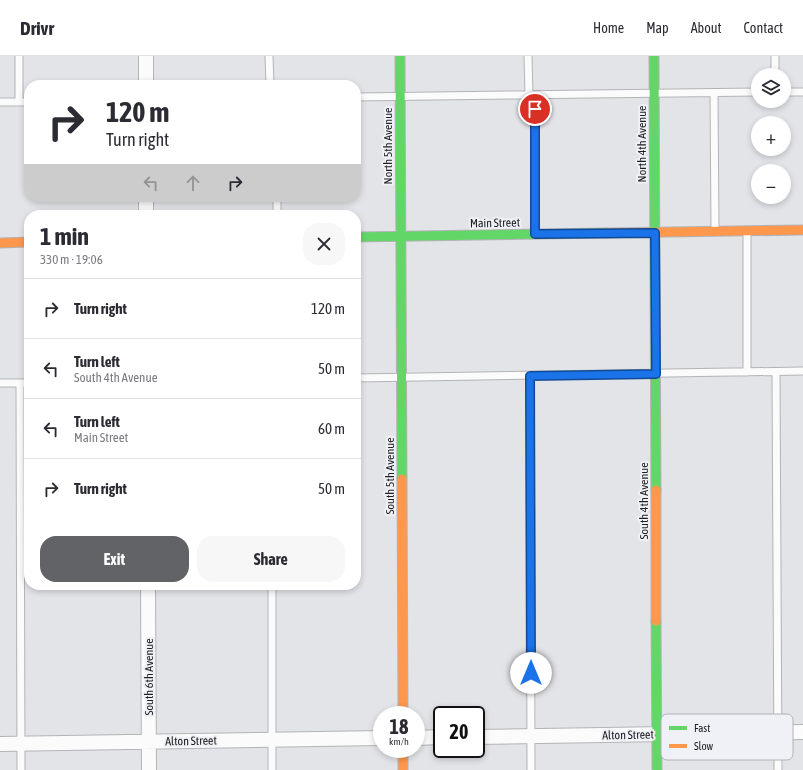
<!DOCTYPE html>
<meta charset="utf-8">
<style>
:root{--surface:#fff;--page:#f7f7f7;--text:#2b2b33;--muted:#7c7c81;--line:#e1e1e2;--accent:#626366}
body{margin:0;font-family:"Asap Condensed",sans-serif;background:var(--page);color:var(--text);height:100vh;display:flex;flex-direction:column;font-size:15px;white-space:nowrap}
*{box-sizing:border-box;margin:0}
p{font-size:13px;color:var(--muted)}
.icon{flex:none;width:22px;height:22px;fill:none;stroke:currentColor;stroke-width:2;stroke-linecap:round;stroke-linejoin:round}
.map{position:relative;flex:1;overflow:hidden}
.panel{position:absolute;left:24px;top:154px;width:337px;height:380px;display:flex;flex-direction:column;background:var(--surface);border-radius:16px;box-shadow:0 2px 6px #0003}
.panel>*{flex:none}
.guide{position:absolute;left:24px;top:24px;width:337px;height:122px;border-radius:16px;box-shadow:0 2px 6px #0003;background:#fff;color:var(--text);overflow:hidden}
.fabs{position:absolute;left:751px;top:12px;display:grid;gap:8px}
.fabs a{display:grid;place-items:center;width:40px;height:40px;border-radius:50%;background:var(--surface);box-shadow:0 2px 6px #0003;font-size:20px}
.speed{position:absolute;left:373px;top:650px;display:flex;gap:8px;font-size:20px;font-weight:700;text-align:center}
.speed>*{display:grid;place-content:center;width:52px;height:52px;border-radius:50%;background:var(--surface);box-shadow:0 2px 6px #0003;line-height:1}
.speed small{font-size:10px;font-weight:400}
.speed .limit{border:2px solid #111;border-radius:6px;background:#fff;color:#111}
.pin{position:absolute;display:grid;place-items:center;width:34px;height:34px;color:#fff;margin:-17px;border:2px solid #fff;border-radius:50%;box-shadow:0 1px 4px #0007}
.me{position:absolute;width:44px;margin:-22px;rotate:0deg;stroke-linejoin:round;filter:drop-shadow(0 0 3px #0008)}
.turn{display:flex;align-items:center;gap:14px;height:84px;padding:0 16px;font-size:18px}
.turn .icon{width:52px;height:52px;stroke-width:2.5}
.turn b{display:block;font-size:28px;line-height:34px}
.lanes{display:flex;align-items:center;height:38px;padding:0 16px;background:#0003;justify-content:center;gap:20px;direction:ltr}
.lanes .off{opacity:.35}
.round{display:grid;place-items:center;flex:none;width:42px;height:42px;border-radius:16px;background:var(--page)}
.head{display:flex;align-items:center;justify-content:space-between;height:68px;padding:0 16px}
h1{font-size:24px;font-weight:700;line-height:30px}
.action{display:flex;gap:8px;margin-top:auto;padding:8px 16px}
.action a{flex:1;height:46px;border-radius:16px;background:var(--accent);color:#fff;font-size:16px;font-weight:700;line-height:46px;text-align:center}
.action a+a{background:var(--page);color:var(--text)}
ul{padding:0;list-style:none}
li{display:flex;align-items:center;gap:12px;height:60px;padding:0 16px;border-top:1px solid var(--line)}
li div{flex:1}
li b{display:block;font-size:15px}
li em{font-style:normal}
header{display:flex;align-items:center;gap:24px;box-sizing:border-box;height:56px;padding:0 20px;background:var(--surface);border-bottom:1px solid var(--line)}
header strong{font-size:19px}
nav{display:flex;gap:22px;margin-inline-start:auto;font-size:14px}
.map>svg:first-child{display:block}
</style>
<header>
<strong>Drivr</strong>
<nav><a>Home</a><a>Map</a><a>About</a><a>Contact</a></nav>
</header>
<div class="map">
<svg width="803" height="714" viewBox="0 0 803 714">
<rect width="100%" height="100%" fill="#e3e4e8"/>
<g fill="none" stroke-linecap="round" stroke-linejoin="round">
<defs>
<path id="lane" d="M19,0V46
M269,0L270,29
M528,0L529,39
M775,0V19
M784,36H803
M714,37L715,173
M356,41L758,36
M0,46H29
M277,141V159
M535,178V39
M747,316V177
M776,316L778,714
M530,320L531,714
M356,322L803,315
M0,327H29
M20,327L21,714
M272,529V714"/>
<path id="street" d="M146,0V29
M146,141V159
M148,529L149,714
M476,681L803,676
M416,682L442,681
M0,688L382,682"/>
<path id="fast" d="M400,0L402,423
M654,0L656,434
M356,181L606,177
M656,565L657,714"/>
<path id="slow" d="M606,177L803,174
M0,187L29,186
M402,423L403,659
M656,434V565
M403,693V714"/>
</defs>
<use href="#lane" stroke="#b3b4b6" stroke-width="9"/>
<use href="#street" stroke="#b3b4b6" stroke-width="16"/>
<use href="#fast" stroke="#b3b4b6" stroke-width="11"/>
<use href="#slow" stroke="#b3b4b6" stroke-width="11"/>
<use href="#lane" stroke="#fbfbfc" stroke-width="7"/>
<use href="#street" stroke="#fbfbfc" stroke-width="14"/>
<use href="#fast" stroke="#63d668" stroke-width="9"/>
<use href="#slow" stroke="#ff974d" stroke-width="9"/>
</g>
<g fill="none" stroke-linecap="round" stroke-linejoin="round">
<defs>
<path id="route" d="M531,617L530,320L656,318L655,177L535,178V53"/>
</defs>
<use href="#route" stroke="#114b97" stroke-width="10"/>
<use href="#route" stroke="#1a73e8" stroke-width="7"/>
</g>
<g text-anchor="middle" stroke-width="4" stroke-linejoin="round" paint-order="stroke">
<g font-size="12" fill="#1d1e20" stroke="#eff1f7">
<text transform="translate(642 88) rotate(-90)" y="4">North 4th Avenue</text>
<text transform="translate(388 90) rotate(-90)" y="4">North 5th Avenue</text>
<text transform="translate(495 167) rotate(-1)" y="4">Main Street</text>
<text transform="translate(390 420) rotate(-90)" y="4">South 5th Avenue</text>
<text transform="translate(644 445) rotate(-90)" y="4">South 4th Avenue</text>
<text transform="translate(149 621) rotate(-90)" y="4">South 6th Avenue</text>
<text transform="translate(628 679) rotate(-1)" y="4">Alton Street</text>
<text transform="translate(191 685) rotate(-1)" y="4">Alton Street</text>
</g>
</g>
<rect x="661" y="658" width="132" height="46" rx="6" fill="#eff1f7" stroke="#b0b2b6" stroke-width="1"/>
<rect x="669" y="670" width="18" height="4" fill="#63d668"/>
<rect x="669" y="688" width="18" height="4" fill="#ff974d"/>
<g font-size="11" fill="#1d1e20">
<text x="694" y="676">Fast</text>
<text x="694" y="694">Slow</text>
</g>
</svg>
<div class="fabs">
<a><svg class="icon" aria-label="layers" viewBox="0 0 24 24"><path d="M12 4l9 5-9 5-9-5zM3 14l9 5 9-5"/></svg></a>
<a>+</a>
<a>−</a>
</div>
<div class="speed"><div>18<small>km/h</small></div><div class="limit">20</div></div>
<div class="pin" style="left:535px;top:53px;background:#d93025"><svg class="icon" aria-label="arrive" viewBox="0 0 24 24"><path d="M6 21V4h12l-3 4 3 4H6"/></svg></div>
<svg class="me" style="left:531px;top:617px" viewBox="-20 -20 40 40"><circle r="19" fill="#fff"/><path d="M0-13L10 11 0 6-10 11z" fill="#1a73e8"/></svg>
<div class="guide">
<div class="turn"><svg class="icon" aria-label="right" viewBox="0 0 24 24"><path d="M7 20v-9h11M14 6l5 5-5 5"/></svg><div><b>120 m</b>Turn right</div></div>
<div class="lanes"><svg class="icon off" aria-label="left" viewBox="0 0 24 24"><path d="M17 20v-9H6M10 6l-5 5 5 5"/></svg><svg class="icon off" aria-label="ahead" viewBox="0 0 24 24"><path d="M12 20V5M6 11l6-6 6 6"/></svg><svg class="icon" aria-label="right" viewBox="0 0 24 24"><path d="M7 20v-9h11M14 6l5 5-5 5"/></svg></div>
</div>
<section class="panel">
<div class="head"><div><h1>1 min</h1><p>330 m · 19:06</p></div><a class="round"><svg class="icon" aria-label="close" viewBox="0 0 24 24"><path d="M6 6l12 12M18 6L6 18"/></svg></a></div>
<ul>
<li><svg class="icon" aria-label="right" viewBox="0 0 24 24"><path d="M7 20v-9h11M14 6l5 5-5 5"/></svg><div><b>Turn right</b></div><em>120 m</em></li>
<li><svg class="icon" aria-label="left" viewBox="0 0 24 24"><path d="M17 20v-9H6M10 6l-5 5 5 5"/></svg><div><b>Turn left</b><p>South 4th Avenue</p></div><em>50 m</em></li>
<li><svg class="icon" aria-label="left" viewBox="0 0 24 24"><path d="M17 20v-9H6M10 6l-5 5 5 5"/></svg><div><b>Turn left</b><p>Main Street</p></div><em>60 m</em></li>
<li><svg class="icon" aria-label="right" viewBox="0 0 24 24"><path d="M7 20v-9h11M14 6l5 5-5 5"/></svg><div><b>Turn right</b></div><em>50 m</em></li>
</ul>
<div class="action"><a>Exit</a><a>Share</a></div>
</section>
</div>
